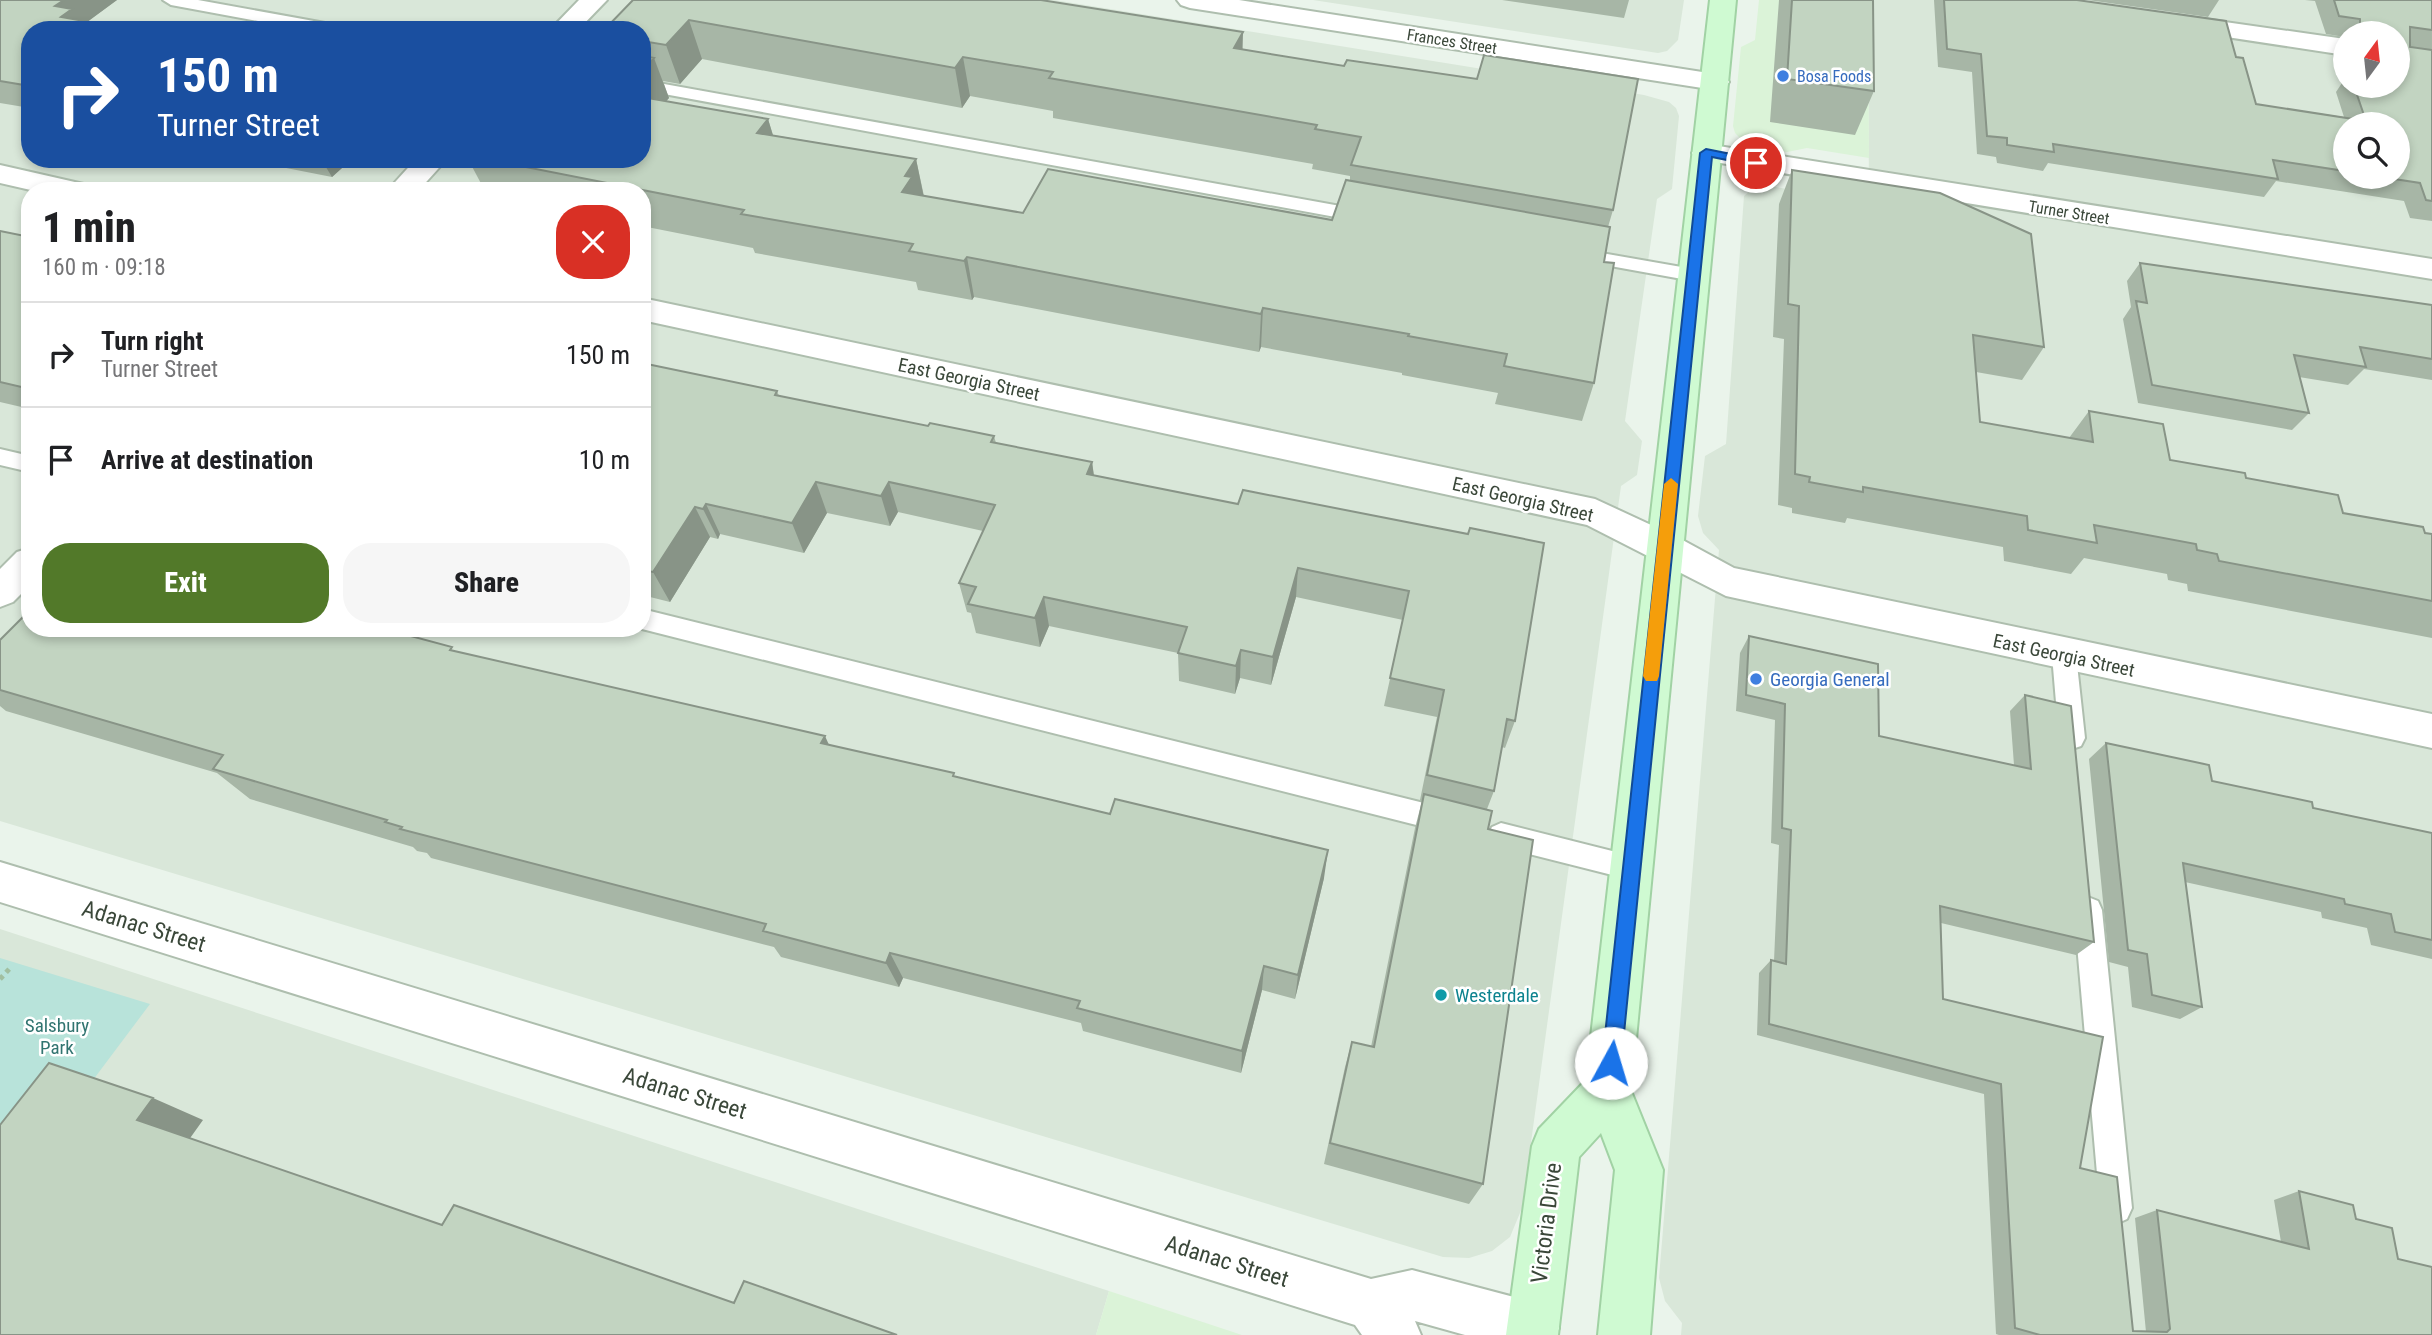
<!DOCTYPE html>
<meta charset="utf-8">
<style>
:root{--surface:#fff;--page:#f6f6f6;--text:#202124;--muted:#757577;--line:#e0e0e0;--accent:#527929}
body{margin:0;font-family:"Roboto Condensed",sans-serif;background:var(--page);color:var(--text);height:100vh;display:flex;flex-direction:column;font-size:26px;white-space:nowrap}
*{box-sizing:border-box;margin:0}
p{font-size:23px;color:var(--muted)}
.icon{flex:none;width:38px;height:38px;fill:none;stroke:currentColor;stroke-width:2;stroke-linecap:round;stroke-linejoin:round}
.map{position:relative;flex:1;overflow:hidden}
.sheet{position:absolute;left:21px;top:182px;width:630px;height:455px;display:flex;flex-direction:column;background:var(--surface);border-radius:28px;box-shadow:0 4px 10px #0003}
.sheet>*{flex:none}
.top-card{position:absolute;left:21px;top:21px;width:630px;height:147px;border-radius:28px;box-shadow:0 4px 10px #0003;background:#1a4fa0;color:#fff;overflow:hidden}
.needle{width:46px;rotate:15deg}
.buttons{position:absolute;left:2333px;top:21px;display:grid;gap:14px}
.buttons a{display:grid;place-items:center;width:77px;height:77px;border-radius:50%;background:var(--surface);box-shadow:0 4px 10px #0003;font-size:35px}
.pin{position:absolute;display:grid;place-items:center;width:60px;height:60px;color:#fff;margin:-30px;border:4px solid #fff;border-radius:50%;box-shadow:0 2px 7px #0007}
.me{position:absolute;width:77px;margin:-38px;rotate:6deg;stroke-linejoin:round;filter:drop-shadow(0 0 5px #0008)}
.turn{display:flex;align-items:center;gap:24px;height:147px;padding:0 21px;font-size:32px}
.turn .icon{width:91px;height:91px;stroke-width:2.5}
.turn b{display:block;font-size:49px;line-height:60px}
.round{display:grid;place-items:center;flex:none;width:74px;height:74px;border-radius:28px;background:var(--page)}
.head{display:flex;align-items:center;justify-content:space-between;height:119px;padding:0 21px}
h1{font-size:42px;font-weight:800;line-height:52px}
.cta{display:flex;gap:14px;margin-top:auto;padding:14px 21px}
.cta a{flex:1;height:80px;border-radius:28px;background:var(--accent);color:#fff;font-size:28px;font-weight:800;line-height:80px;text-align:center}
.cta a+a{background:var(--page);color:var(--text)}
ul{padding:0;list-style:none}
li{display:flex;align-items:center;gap:21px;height:105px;padding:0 21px;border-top:2px solid var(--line)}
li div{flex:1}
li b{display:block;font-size:26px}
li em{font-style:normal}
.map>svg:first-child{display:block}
</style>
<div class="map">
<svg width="2432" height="1335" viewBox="0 0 2432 1335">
<rect width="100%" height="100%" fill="#eaf4eb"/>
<path fill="#d9e7d9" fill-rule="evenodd" d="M0,0H1054L1644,95L1669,102L1676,108L1679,116L1672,189L1657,199L1625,421L1642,441L1637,475L1621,486L1522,1208L1510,1237L1492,1251L1469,1258L1443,1257L0,821ZM30,30H642V159H30ZM30,191H642V628H30Z
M1313,0H1684L1678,40L1667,51L1658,53Z
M1868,0H2432V1335H1681L1682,1323L1665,1301L1659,1278L1719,550L1703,533L1698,516L1705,456L1726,444L1744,196L1756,186H1769L1869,202ZM2345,33H2398V86H2345ZM2345,124H2398V177H2345Z
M0,929L1109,1291L1096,1335H0Z"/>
<path fill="#dbf3d8" d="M1759,0H1868L1869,158L1807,148L1787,152L1765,149L1742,140L1735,133L1733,126L1741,47L1755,40Z
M1109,1291L1242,1335H1096Z"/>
<path fill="#b8e3da" d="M0,958L150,1004L0,1204Z"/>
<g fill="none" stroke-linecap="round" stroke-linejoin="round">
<defs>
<path id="lane" d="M163,0H198L336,25L344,30H307L171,5Z
M642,80L1368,211L1375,213L1377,217L1375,221L1368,223L642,90Z
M1573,248L1693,269L1700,270L1703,275L1700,280L1693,281L1566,258L1563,254L1566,250Z
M0,449L30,456V472L0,465Z
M642,609L1452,810L1461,814L1465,822L1461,830L1452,834L642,629Z
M2064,645L2073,648L2076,655L2085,738L2081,746L2072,749L2063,746L2059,738L2052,655L2055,648Z
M1501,823L1632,856L1642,859L1646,868L1642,877L1632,880L1501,847L1492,843L1488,835L1492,827Z
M2088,897L2098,901L2102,910L2132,1208L2127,1219L2116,1224L2105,1219L2100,1208L2074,910L2078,901Z"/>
<path id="street" d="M579,0H607L578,30H550Z
M1177,0H1239L1715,74L1725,76L1729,82L1725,88L1715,90L1190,8L1181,5Z
M2176,15L2345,39V55L2167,28L2163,23L2167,18Z
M1706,144L2432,259V279L1696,159L1692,153L1696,147Z
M416,159H447L418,191H387Z
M0,165L88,185L92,191H35L0,183Z
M642,298L1595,499L1677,537L1734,568L2432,714V748L1726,596L1587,525L642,320Z
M30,548V585L13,602L0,607V569L17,552Z
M0,862L1371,1279L1412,1270L1533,1302L1551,1310L1559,1328L1556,1335H1465L1415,1321L1421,1335H1362L1355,1325L0,902Z"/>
<path id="secondary" d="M1710,0H1736L1631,1091L1663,1170L1650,1335H1598L1615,1170L1601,1133L1579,1157L1558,1335H1506L1532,1146L1539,1129L1586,1080Z"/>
</defs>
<use href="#lane" stroke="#aebeae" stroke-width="4"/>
<use href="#street" stroke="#aebeae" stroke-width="4"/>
<use href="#secondary" stroke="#a1d2a4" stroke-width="4"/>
<path stroke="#a1bfa0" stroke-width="5" stroke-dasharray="4.5 4.5" stroke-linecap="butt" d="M0,979L12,966"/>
<use href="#lane" fill="#fff" fill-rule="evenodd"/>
<use href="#street" fill="#fff" fill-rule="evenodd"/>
<use href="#secondary" fill="#cffad2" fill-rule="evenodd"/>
</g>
<path fill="#a7b6a6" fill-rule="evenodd" d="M0,0H117L87,22L30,30V108L0,103Z
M633,0L1242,50L1613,210L1608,227L1604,262L1594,383L1582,421L1495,404L1498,393L1402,375V373L1261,347L1259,352L974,297L972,300L918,290L916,282L755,253L753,248L642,226V191H485L468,159H642V30ZM702,59L962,108L970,96L1053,111V118L1313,164L1312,169L1350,176V181L1332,220L1023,213L924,196L916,159L773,135L768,119L666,101L669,98L663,81L680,84Z
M1502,0H1629L1624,18Z
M1779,0H1873L1874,91L1855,135L1770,122Z
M1934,0H2077L2236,57L2256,104L2344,117L2336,92L2342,83L2333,56L2345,40V86H2398V33H2345V37L2326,34L2315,1L2305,0H2432V221L2410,218L2404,201L2276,181L2264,197L2048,163L2043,171L1997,163L1996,157L1977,154L1972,72L1938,67ZM2345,124L2398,177H2345Z
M2088,0H2219L2208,17Z
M271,159H352L332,177L276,166Z
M1792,170L2044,347L2022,380L1976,372L1980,422L2069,438L2089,411L2170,460L2246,478L2343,513L2432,534V638L2188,591L2187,584L2168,580L2167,574L2084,558L2071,574L2004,561L2003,547L1847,518L1845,523L1792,513V508L1778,505L1784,339L1773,337L1779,204Z
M0,231L30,237V409L0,402Z
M2140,263L2432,305V380L2364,369L2348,385L2299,377L2309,413L2292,430L2138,403L2123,319L2131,307L2127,281Z
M642,363L777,391L779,396L928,426L994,436L996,443L1092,462L1094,475L1238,504L1468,534L1515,721L1505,748L1502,747L1494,791L1487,809L1488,829L1483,1184L1469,1204L1324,1164L1345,1067L1352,1042L1371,1047L1415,828L1422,801L1420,800L1437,717L1384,706L1403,620L1296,597L1271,685L1240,678L1235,694L1179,681L1178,653L1049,626L1040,647L976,633L971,613L967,612L959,583L983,531L898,512L890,526L827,513L804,553L720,534L718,539L710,537L670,602L642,595Z
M1749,636L1879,736L2014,765L2010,711L2025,695L2094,942L2076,955L1941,923L1943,999L2080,1168L2133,1331L2146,1332L2135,1218L2157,1210L2281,1242L2274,1200L2299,1191L2356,1219L2398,1259L2432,1335H1999L1996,1334L1984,1094L1757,1035L1759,973L1771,960L1774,961L1779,845L1771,843L1775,720L1736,711L1740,653Z
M0,640L455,651L955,776L1324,878L1295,999L1262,990L1241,1073L1083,1031L1081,1023L903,978L899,987L781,957L774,947L431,858L427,853L417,851L413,847L250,799L217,773L6,711L0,706Z
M2106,743L2212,781L2313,808L2432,833V959L2371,945L2367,928L2322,918L2321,912L2185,882L2202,1007L2180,1019L2132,1007L2128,967L2109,962L2089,759Z"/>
<path fill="#889487" d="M64,0H117L83,25L61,17L55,6Z
M689,20L702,59L680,84L666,45Z
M1243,32L1242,71L1234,48Z
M963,57L970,96L962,108L955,68Z
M654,58L669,98L642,128V71Z
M768,119L780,159L757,133Z
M321,159H352L332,177Z
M916,159L924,198L902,192L905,176Z
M967,257L974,297L972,300L964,261Z
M1263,308L1261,347L1259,352L1261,314Z
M1092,462L1096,493L1087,474Z
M816,482L827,513L804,553L792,523Z
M889,482L898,512L890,526L881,496Z
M706,504L720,534L718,539L703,509Z
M695,507L710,537L670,602L653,572Z
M1298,568L1296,597L1271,685L1273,657Z
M1044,597L1049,626L1040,647L1035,618Z
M1241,650L1240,678L1235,694L1236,666Z
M825,736L839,767L821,743Z
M1328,850L1324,878L1295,999L1298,975Z
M890,953L903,978L899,987L886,963Z
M1264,966L1262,990L1241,1073L1242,1051Z
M153,1098L203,1120L188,1141L137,1120Z"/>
<path fill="#c2d4c1" stroke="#889487" stroke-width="2" d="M0,0H64L55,6L72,9L61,17L135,30H30V86L0,81Z
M633,0H1041L1243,32L1234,48L1344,66L1347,60L1477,79L1484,55L1638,79L1613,210L1351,165L1361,137L1315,129L1317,125L1049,78L1053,72L963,57L955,68L689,20L666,45L642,41V30H604Z
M1792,0H1873L1874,91L1787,79Z
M1944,0H2077L2226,21L2236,57L2243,58L2256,104L2366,121L2354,86H2398V33H2360V19L2339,16L2334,0H2432V30L2410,27V47L2432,50V201L2426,200L2420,183L2381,177H2398V124H2345V171L2273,160L2278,179L2053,144L2054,152L2007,145V138L1987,136L1981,54L1947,49Z
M642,56L654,58L642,71Z
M642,97L768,119L757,133L916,159L905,176L912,177L902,192L1023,213L1048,169L1332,220L1346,180L1610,227L1604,262L1614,263L1594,383L1504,366L1507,354L1408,336L1409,334L1263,308L1261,314L967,257L964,261L909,251L913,244L741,214L744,210L485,159H642Z
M1792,170L1940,193L2031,234L2044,347L1973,335L1980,422L2093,442L2089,411L2163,424L2170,460L2245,473L2246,478L2338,495L2343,513L2423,527L2425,533L2432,534V601L2219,561L2217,554L2197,550L2196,544L2094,525L2097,543L2028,530L2027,516L1863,487V492L1809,482L1810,477L1795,474L1799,306L1788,304Z
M0,231L30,237V389L0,382Z
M2140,263L2432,305V359L2360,347L2366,367L2294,355L2309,413L2152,385L2136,301L2147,303Z
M642,363L777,391L775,395L928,426L930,423L994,436L991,442L1092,462L1087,474L1238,504L1243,490L1468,534L1470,528L1544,543L1515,721L1507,719L1494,791L1427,775L1444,690L1390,678L1409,591L1298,568L1273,657L1241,650L1236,666L1178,653L1187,627L1044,597L1035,618L968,604L976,587L959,583L995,505L889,482L881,496L816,482L792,523L706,504L703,509L695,507L653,572L642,570Z
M30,610V628H381L452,647L450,650L825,736L821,743L954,773L953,776L1110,814L1115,799L1328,850L1298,975L1264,966L1242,1051L1077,1008L1080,1001L890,953L886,963L763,931L766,924L400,829L402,827L385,822L387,820L213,769L223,755L0,690V640Z
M1749,636L1878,664L1879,736L2031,769L2025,695L2071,706L2094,942L1940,906L1943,999L2103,1037L2080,1168L2117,1177L2133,1331L2167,1332L2170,1329L2157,1210L2309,1249L2299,1191L2353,1205L2356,1219L2392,1228L2398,1259L2432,1267V1335H2040L2015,1328L2001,1084L1769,1024L1771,960L1786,964L1791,830L1782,828L1785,704L1746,695Z
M2106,743L2209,765L2212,781L2312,802L2313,808L2432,833V940L2395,932L2391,914L2345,904L2344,899L2183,863L2202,1007L2152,995L2147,954L2128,950Z
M1424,794L1492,811L1488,829L1533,840L1483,1184L1330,1143L1352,1042L1374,1047Z
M49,1063L153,1098L137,1120L442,1225L454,1205L734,1303L744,1281L897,1335H0V1125Z"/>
<path fill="#1a73e8" stroke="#114b97" stroke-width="2" d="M1706,149L1756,159L1762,163L1756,166L1712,157L1621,1063L1618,1070L1611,1072L1604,1070L1602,1063L1700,153Z"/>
<path fill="#f59e0b" d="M1671,478L1678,484L1659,676L1657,681H1646L1643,676L1664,484Z"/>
<g fill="#3f7fe0" stroke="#fff" stroke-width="2.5">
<circle cx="1783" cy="76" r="7"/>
<circle cx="1756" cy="679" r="7"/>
</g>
<circle fill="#0f9aa8" stroke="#fff" stroke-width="2.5" cx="1441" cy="995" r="7"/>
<g text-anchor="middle" stroke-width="5" stroke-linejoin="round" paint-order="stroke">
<g font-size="16" fill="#3a4739" stroke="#fff">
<text transform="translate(1452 41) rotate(9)" y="6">Frances Street</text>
<text transform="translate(2069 212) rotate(9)" y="6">Turner Street</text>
</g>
<g font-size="16" fill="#366cbe" stroke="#fff" text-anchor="start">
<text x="1797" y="82">Bosa Foods</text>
</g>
<g font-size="19" fill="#3a4739" stroke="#fff">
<text transform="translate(969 379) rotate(12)" y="7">East Georgia Street</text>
<text transform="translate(1523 499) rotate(13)" y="7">East Georgia Street</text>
<text transform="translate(2064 655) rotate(12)" y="7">East Georgia Street</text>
</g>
<g font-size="19" fill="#366cbe" stroke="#fff" text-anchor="start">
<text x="1770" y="686">Georgia General</text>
</g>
<g font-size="19" fill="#0d838f" stroke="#fff" text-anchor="start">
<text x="1455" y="1002">Westerdale</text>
</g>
<g font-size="19" fill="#317470" stroke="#fff">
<text x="57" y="1032">Salsbury<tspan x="57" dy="22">Park</tspan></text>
</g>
<g font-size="23" fill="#3a4739" stroke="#fff">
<text transform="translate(144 926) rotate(17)" y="8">Adanac Street</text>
<text transform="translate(685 1093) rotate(17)" y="8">Adanac Street</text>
<text transform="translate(1546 1223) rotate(-83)" y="8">Victoria Drive</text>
<text transform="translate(1227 1261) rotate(17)" y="8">Adanac Street</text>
</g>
</g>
</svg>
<div class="buttons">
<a><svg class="needle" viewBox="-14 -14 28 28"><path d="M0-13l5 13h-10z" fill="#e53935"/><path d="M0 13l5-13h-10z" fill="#757577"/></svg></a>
<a><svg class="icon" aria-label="search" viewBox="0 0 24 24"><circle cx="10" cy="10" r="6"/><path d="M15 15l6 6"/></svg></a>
</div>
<div class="pin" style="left:1756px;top:163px;background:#d93025"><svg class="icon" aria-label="arrive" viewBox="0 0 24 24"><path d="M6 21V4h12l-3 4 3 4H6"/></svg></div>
<svg class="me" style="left:1611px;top:1063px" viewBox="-20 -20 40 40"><circle r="19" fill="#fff"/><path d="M0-13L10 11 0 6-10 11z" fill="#1a73e8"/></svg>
<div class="top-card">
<div class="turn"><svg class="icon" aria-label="right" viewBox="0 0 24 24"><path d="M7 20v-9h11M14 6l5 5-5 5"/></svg><div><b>150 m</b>Turner Street</div></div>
</div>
<section class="sheet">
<div class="head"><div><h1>1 min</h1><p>160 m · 09:18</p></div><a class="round" style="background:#d93025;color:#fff"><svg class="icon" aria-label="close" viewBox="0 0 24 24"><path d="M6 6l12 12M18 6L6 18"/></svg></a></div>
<ul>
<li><svg class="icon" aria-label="right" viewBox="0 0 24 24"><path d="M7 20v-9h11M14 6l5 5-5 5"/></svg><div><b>Turn right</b><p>Turner Street</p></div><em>150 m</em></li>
<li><svg class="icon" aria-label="arrive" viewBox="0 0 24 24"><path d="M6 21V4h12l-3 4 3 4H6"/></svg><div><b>Arrive at destination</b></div><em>10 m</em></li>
</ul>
<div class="cta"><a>Exit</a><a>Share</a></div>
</section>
</div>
